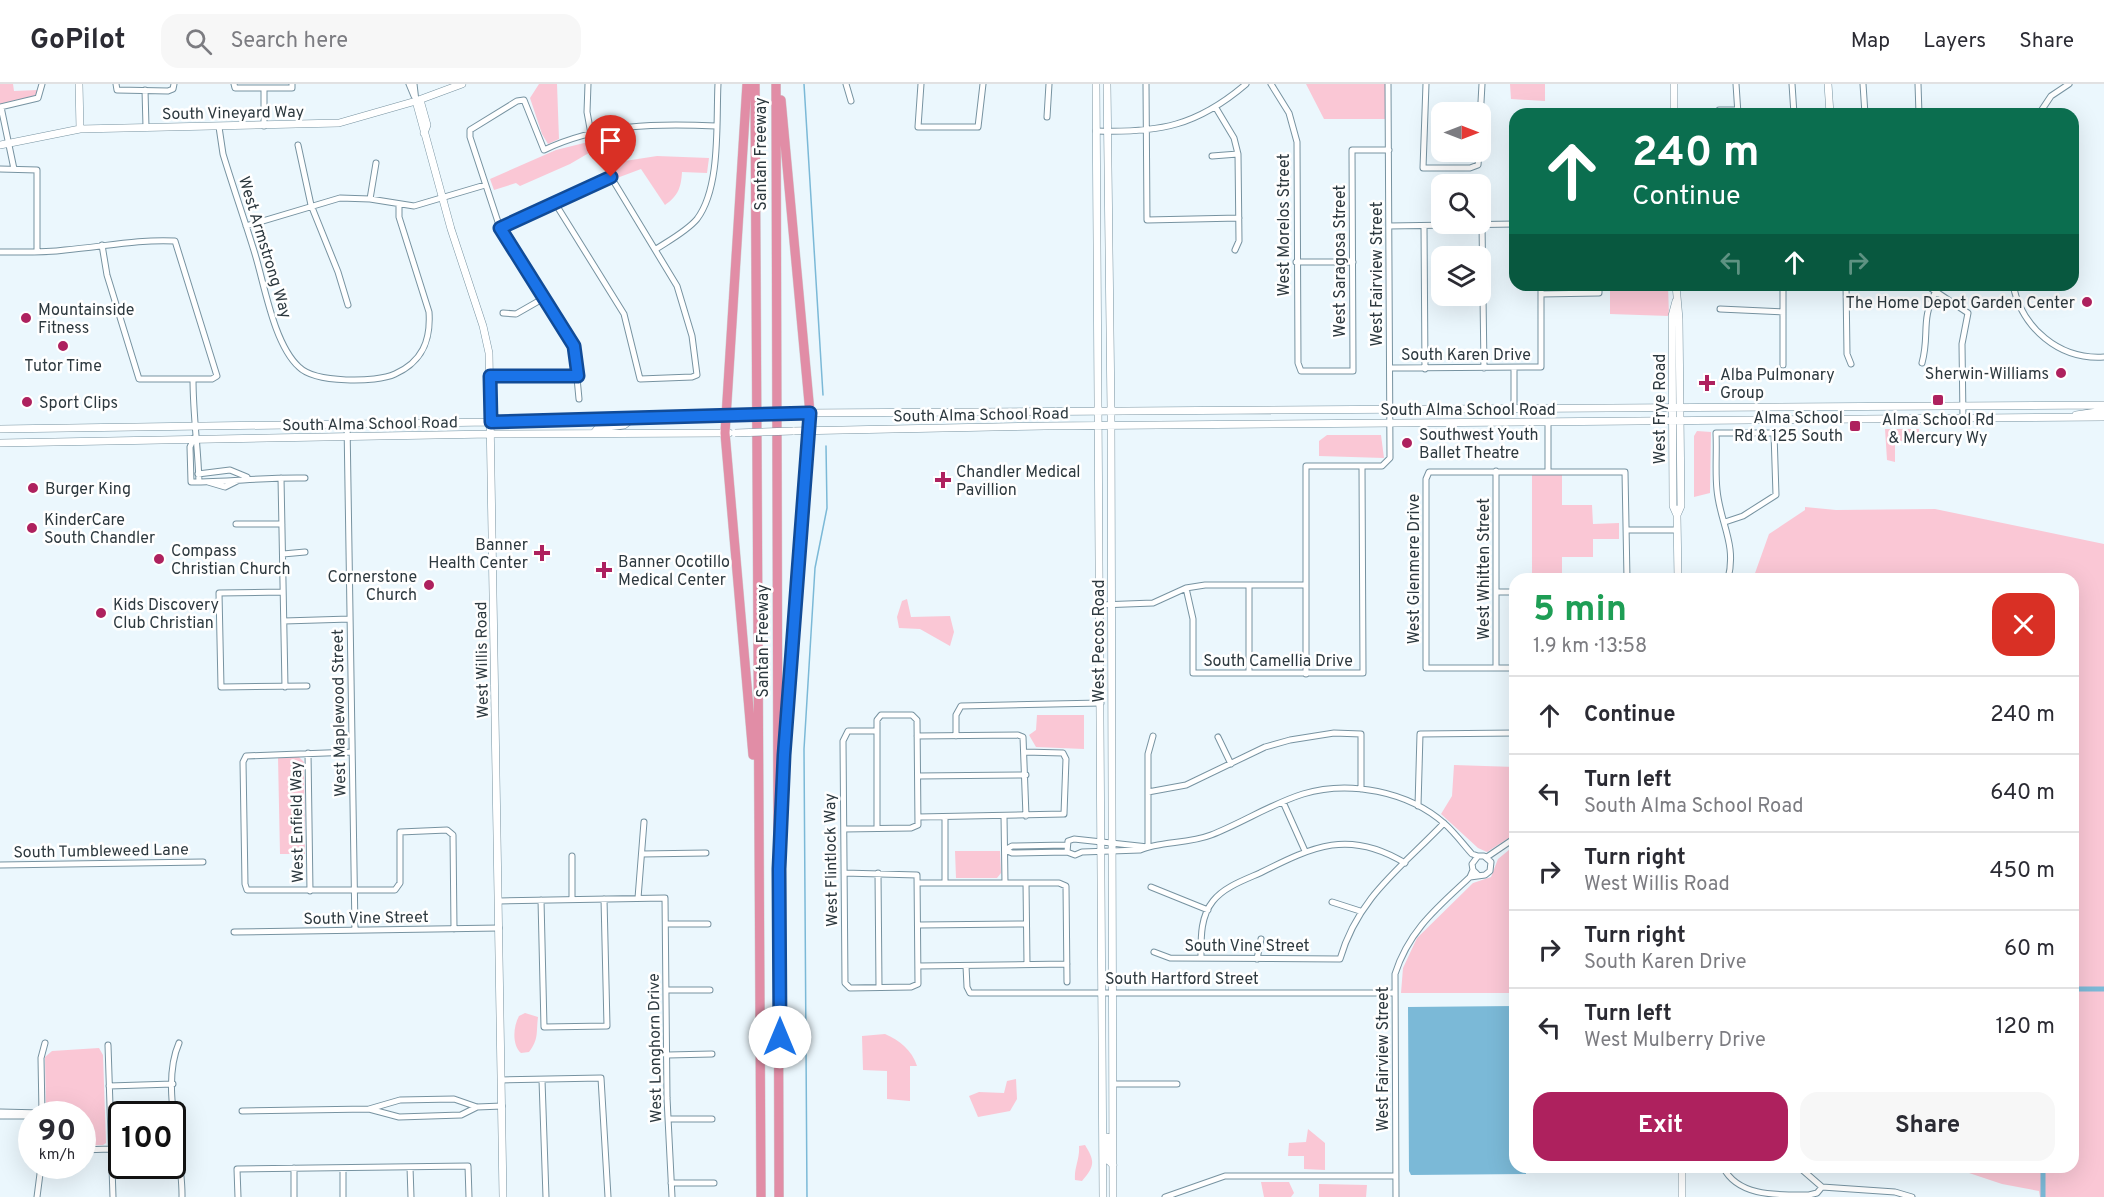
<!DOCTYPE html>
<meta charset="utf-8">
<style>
:root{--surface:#fff;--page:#f7f7f7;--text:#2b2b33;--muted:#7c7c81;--line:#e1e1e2;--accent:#ae215e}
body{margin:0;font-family:Overpass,sans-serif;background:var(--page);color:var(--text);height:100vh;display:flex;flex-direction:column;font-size:22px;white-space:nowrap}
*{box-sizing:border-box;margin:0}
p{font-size:20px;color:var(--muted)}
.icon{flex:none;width:33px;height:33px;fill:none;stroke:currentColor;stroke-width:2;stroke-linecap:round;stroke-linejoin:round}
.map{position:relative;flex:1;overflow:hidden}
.side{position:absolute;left:1509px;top:489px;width:570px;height:600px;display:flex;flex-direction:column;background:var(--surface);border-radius:18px;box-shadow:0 6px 24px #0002}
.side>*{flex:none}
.guide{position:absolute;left:1509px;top:24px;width:570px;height:183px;border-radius:18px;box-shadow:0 6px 24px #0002;background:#0b6e4f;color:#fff;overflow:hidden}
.needle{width:39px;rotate:90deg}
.buttons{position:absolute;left:1431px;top:18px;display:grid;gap:12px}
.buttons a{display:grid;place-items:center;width:60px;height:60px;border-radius:12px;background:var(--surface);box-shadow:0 6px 24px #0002;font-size:30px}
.speed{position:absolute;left:18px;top:1017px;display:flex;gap:12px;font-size:30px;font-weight:700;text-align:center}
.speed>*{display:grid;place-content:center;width:78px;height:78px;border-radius:50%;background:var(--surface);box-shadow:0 6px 24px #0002;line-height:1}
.speed small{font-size:15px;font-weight:400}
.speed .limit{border:3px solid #111;border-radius:9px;background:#fff;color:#111}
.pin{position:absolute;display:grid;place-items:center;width:51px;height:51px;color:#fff;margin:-62px -26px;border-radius:50% 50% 50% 0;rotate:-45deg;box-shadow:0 0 6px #0007}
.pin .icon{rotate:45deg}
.me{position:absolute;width:66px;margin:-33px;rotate:0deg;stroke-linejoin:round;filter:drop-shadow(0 0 4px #0008)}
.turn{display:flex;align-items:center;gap:21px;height:126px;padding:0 24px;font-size:27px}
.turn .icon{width:78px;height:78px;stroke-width:2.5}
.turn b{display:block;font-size:42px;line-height:51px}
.lanes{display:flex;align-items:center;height:57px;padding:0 24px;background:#0003;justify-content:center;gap:30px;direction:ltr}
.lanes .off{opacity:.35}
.round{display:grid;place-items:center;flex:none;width:63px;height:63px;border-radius:18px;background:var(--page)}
.head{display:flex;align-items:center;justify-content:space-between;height:102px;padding:0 24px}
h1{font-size:36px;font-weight:700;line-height:45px;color:#1e9e55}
.primary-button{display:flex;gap:12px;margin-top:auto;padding:12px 24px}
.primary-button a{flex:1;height:69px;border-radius:18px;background:var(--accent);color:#fff;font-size:24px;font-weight:700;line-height:69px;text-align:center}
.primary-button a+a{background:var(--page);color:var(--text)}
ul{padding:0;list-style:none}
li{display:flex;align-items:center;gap:18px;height:78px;padding:0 24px;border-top:2px solid var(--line)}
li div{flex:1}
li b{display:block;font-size:22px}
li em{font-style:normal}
header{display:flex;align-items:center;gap:36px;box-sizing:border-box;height:84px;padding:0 30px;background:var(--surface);border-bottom:2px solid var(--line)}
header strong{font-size:28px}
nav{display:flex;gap:33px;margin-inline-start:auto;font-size:21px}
.search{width:420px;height:54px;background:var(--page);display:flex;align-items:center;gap:15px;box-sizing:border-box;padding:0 21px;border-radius:18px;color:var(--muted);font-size:22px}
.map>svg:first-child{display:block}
</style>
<header>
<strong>GoPilot</strong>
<div class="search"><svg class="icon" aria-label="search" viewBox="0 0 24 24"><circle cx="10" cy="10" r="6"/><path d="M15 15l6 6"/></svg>Search here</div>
<nav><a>Map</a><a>Layers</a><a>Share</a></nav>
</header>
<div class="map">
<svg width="2104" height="1113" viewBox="0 0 2104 1113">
<rect width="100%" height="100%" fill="#ebf7fd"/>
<path fill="#fac7d5" d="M0,0H13L14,7L38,6L37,11L0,20Z
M539,0H557L559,55L548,60L542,50L530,14Z
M1306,0H1388V35H1324Z
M1510,0H1545V17L1511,15Z
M608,53L612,79L657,72L709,74L707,89L682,88C681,104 678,112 665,121L641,85L617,94L613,86H604L594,66L570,80L520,102L516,99L494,106L490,95L556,66Z
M1610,201H1668L1669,232L1610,230Z
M1885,345H1919V357H1895V378L1887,376Z
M1697,347L1711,348L1710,409L1694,413V352Z
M1327,351H1381L1384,374L1319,372V357Z
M1532,391H1562V421H1592L1593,440L1619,439V455H1593V473H1562V495H1532Z
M1805,423L1836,426L1935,425L2104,460V1113H2040L2039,1107L2002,1100L1951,1083H2073V495H1764L1754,492L1769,450L1805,426Z
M907,515L911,533L950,532L954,548L950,562L920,545L899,544L897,533L902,517Z
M1037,631H1084V665L1036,663L1029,651L1036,646Z
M278,673H299L304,678L305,770H280Z
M1454,681L1515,683V750L1487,768L1478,764L1441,730L1452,712Z
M1515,761V909H1401L1403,884L1417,854L1473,799L1491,793L1498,775Z
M955,767H1000L1001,789L997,794H956Z
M525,929L538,933C536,949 539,955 529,968L521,969C512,961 513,943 519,932Z
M885,950C899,956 912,966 917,982H910V1017L887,1015V987L863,986L862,952Z
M99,964L103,971L106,1059L103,1061L83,1062L82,1030H46L45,973L52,967Z
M1016,995L1017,1015L1010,1027L978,1033L969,1012L979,1008L1004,1009L1007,997Z
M1308,1045L1325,1059V1086L1304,1085V1072H1288L1289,1059L1306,1058Z
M1085,1061C1095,1077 1095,1082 1082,1097L1075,1096C1074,1083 1080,1075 1079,1062Z
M1261,1098H1289L1294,1109L1291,1113H1264Z
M1319,1100L1367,1101L1366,1113H1319Z"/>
<path fill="#7bb9d7" d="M1515,922V1083H1526V1090L1411,1091L1409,1087L1408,923Z"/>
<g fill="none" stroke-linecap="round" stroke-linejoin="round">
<path stroke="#7bb9d7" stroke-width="1.5" d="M804,0L823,311
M807,1113L804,665L815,484L827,424L826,362"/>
<path stroke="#7bb9d7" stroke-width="5" d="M2073,905H2104
M2043,1083V1113"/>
<defs>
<path id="street" d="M116,0L117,6L168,7L173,5L174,0
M234,0L235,4H292V0
M409,0L414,12
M414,0L416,17
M588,0L587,28L591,50
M846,0L851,17
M921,0L918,43H978L983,0
M1146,0L1147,136L1239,134
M1271,0L1289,29L1297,58L1298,279L1301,287H1353L1352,66H1389
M1426,0L1423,84H1470L1478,81L1479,68
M1736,0L1738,30
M1792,0L1794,30
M1863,0L1865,30
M1918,0L1919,30
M264,4V42
M145,6L146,43
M0,23L38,14L42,0
M1,23L14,85
M1216,24L1234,54L1238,70L1239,157L1235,166
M1719,26H1738
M2039,30L2051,12L2069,0
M1047,33L1049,0
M1480,36L1482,0
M219,43L223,70C233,103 245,137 255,170C265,203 274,260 299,283C315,299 376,299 395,290C422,278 431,257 429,228L399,133V120
M1096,47C1159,49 1197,42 1246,0
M298,61L311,121L338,188L348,221
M1212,72L1238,70
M0,85L37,86V168
M370,115L376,79
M1482,140L1484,284
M246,142L340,114L370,115L414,122L485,101
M1389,142L1515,140
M1424,142L1425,285
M500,144L611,93L677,202L692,252L697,291L692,293L640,295L624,230L555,119
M656,165C670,156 687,147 697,135C721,103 716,39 718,0
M0,168C22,168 43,169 65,166C102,163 138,155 175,157L217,292L212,295H139L107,191L102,161
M1296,178H1353
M1846,201L1847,270L1851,280
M1926,201L1968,229L1962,260L1963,335
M2013,201C2022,244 2059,276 2104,273
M1541,210L1599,209V201
M1720,225L1783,228
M503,229L516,230L544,214
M1922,279C1930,250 1920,236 1936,207
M1783,281V201
M1390,284L1541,283V201
M1514,284V324
M490,292H578
M193,295C193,331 198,363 199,398
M579,315L574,262L500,144L470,53V46L517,17L524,16L544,66C598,40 658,39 716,42
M1548,338V387
M347,339L355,846
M194,354L190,363L191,398C230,398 266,393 305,394
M198,390L230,386L247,393
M281,394L285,603
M208,398L225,403L237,397
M1725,438L1743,432L1776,411L1774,349H1716C1717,368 1715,388 1717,406C1720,439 1737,460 1728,495
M236,440H282
M1627,446H1677
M283,470L305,468
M1186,504L1193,535V589H1363L1362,382
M283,508L219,509L221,603L307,602
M1497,508H1515
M1100,521L1153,519L1186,504L1205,501H1306
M284,537L350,535
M1496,584V387
M1515,584H1426V395L1429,388H1625L1627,495
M1249,589V501
M1306,590V382H1382L1390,374L1388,0
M917,652L1018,651L1023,653L1026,732
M956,652V631L961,622L1101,619
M1218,653L1231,680
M352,668L246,672L243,678L245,800L247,806H395L400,799V748L447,746L453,751L454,845
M308,669L310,807
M918,692L1026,691
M1148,708L1186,701L1265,663L1290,656L1334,649L1361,650V705
M1283,718L1305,767
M1418,722L1420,650L1515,649
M1004,732L1005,799
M918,733L1064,730L1066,675L1063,669L1025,668
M945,733V799
M844,745L911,744L918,741L917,636L912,631H881L877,636V744
M1148,763L1074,755L1068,757L1067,768L1075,771L1082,768L1140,766C1159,757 1188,760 1211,751C1242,739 1271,720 1303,710C1349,696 1408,707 1445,740C1455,749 1463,760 1472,770L1478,772
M1148,763V670L1153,652
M1005,766L1012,769L1067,768
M1005,766L1012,762L1066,761
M642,770L706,769
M572,772V815
M1487,773L1515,754
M0,781L203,778
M844,789L917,791L918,900L911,903L850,904L845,899L843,657L848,647H877
M878,789L879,903
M1470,793L1485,791L1490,787L1491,778L1484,772H1478L1472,780L1473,786L1478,791
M918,799H1059L1066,802L1067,898
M1026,799L1027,880
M1151,803L1208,826
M638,814L644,738
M541,816L544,943L607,942L604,815
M499,817L665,814L667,1014L672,1113
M1332,818L1360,827
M666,840H708
M919,841L1026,840
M234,848L499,844
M1154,868L1170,874L1340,875C1358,813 1401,784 1444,739
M1201,874C1201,855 1200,833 1213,817C1224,803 1244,796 1260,789C1314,762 1349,745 1405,779
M1257,875L1261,855
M919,882L1067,880
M966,882L967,903L970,909H1394
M667,906H710
M179,959C160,1002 183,1066 182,1113
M108,961L113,1113
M668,971L712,970
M501,996L601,994L608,1113
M542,996L546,1113
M1114,1000H1177
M109,1002L173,1000
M369,1025L400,1016L454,1015L477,1023L502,1022
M242,1027L369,1025L399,1033L461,1031L477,1023
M0,1028L42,1029
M42,1030L41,974L45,959
M0,1032H32
M668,1035H712
M82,1066L110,1065
M410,1083L411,1113
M1723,1083C1738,1113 1777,1111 1809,1111L1817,1109L1822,1103
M1799,1083L1822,1103L1895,1108L1912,1113
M294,1084V1113
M343,1084V1113
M671,1099H714
M37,1113L41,1082
M238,1113L237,1085L468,1082L469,1113
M1165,1113L1225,1092H1396
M1396,1113L1395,890C1409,846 1438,823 1470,793L1473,786"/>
<path id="secondary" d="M79,0L80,45
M1096,0L1103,1113
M1107,0L1111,327L1113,1113
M1674,0V30
M1828,0L1830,30
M420,16L427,41L424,49
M416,17L451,145L483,242L489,269L503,1113
M0,61L80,45L339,39L416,17L462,0
M1676,201L1679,235L1681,422L1677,431
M1676,217L1672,232L1673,422L1677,431L1678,495
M799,329L2104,321
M2076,331L2104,327
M0,345L491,338L736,331
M793,347L1045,342L2104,333
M594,349L598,344L624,341L632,335
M0,359L491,350L729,349
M1107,1053L1108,1076L1113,1081
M1682,1083V1113"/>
<path id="highway" d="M747,0L725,349L753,671
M755,0L761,1113
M776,0L779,1113
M781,16L810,329L784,678"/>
</defs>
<use href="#street" stroke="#7793a1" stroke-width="7"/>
<use href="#secondary" stroke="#7793a1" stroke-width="8"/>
<use href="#highway" stroke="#d1d3d5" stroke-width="10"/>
<use href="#street" stroke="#fff" stroke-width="5"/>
<use href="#secondary" stroke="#fff" stroke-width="7"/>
<use href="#highway" stroke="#e18da6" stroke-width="9"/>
<defs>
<path id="secondary-bridge" d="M736,331L799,329
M735,349L793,347"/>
</defs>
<use href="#secondary-bridge" stroke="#7793a1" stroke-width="8" stroke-linecap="butt"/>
<use href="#secondary-bridge" stroke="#fff" stroke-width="7"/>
</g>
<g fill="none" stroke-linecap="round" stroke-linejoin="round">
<defs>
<path id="route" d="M611,93L500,144L574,262L578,292H490L491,338L810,329L784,671L779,785L780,953"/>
</defs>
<use href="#route" stroke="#114b97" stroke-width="15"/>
<use href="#route" stroke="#1a73e8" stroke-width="10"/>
</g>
<g fill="#ae215e" stroke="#fff" stroke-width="2">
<circle cx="2087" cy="218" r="6"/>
<circle cx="26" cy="234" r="6"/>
<circle cx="63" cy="262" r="6"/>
<circle cx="2061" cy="289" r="6"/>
<path d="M1704 290h6v6h6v6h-6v6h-6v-6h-6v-6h6z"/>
<rect x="1932" y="310" width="12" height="12" rx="3"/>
<circle cx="27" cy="318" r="6"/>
<rect x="1849" y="336" width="12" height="12" rx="3"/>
<circle cx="1407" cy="359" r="6"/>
<path d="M940 387h6v6h6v6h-6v6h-6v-6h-6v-6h6z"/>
<circle cx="33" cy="404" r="6"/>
<circle cx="32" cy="444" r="6"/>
<path d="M539 460h6v6h6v6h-6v6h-6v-6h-6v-6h6z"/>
<circle cx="159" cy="475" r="6"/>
<path d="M601 477h6v6h6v6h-6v6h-6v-6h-6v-6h6z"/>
<circle cx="429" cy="501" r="6"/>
<circle cx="101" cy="529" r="6"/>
</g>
<g text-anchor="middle" stroke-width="5" stroke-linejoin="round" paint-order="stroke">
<g font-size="16" fill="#2d393f" stroke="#fff">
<text transform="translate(233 28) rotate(-1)" y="6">South Vineyard Way</text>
<text transform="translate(760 70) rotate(-90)" y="6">Santan Freeway</text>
<text transform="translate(1283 141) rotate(-90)" y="6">West Morelos Street</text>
<text transform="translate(266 163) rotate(73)" y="6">West Armstrong Way</text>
<text transform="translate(1339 177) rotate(-90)" y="6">West Saragosa Street</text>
<text transform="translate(1376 190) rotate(-90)" y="6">West Fairview Street</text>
<text x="1466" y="276">South Karen Drive</text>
<text x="1468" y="331">South Alma School Road</text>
<text transform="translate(1659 325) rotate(-90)" y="6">West Frye Road</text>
<text transform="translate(981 330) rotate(-1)" y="6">South Alma School Road</text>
<text transform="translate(370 339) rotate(-1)" y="6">South Alma School Road</text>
<text transform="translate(1413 485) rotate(-90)" y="6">West Glenmere Drive</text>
<text transform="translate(1483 485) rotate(-90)" y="6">West Whitten Street</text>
<text transform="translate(762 557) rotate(-90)" y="6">Santan Freeway</text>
<text transform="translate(1098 557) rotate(-90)" y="6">West Pecos Road</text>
<text transform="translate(481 576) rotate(-91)" y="6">West Willis Road</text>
<text x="1278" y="582">South Camellia Drive</text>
<text transform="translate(338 629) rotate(-91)" y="6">West Maplewood Street</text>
<text transform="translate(296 738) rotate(-91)" y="6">West Enfield Way</text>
<text transform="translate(101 766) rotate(-1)" y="6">South Tumbleweed Lane</text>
<text transform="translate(830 776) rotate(-91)" y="6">West Flintlock Way</text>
<text transform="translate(366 833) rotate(-1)" y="6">South Vine Street</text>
<text x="1247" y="867">South Vine Street</text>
<text x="1182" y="900">South Hartford Street</text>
<text transform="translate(654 964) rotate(-91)" y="6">West Longhorn Drive</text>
<text transform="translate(1382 975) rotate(-90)" y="6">West Fairview Street</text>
</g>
<g font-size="16" fill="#2d393f" stroke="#fff" text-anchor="start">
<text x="2075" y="224" text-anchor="end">The Home Depot Garden Center</text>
<text x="38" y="231">Mountainside<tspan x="38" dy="18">Fitness</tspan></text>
<text x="63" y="287" text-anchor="middle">Tutor Time</text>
<text x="2049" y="295" text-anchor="end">Sherwin-Williams</text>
<text x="1720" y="296">Alba Pulmonary<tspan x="1720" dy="18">Group</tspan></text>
<text x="39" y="324">Sport Clips</text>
<text x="1843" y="339" text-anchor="end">Alma School<tspan x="1843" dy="18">Rd &amp; 125 South</tspan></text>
<text x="1938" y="341" text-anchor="middle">Alma School Rd<tspan x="1938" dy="18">&amp; Mercury Wy</tspan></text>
<text x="1419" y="356">Southwest Youth<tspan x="1419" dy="18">Ballet Theatre</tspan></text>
<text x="956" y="393">Chandler Medical<tspan x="956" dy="18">Pavillion</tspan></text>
<text x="45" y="410">Burger King</text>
<text x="44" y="441">KinderCare<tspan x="44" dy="18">South Chandler</tspan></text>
<text x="528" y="466" text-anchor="end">Banner<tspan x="528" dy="18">Health Center</tspan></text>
<text x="171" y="472">Compass<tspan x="171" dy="18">Christian Church</tspan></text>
<text x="618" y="483">Banner Ocotillo<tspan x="618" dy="18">Medical Center</tspan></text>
<text x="417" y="498" text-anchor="end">Cornerstone<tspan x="417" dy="18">Church</tspan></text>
<text x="113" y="526">Kids Discovery<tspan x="113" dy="18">Club Christian</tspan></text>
</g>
</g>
</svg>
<div class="buttons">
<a><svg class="needle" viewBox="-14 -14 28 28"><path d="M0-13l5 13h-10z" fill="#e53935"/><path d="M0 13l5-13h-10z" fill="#7c7c81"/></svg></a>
<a><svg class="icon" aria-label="search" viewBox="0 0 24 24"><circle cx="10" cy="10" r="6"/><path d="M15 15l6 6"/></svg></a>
<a><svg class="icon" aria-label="layers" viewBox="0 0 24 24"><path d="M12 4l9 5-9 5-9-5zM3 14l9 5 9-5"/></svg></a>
</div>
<div class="speed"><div>90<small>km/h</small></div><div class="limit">100</div></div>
<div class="pin" style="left:611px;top:93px;background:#d93025"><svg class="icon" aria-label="arrive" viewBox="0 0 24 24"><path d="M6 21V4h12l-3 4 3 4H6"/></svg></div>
<svg class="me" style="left:780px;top:953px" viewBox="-20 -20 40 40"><circle r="19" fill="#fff"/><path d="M0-13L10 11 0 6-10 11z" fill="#1a73e8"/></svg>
<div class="guide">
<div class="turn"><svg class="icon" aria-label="ahead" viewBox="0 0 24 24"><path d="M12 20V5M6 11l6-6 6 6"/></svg><div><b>240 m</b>Continue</div></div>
<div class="lanes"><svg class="icon off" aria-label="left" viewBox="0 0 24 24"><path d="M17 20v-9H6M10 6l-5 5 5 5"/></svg><svg class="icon" aria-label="ahead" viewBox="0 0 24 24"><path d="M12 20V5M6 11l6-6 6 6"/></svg><svg class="icon off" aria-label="right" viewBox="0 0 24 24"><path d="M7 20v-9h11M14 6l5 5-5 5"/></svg></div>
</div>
<section class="side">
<div class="head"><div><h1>5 min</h1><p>1.9 km · 13:58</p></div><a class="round" style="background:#d93025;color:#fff"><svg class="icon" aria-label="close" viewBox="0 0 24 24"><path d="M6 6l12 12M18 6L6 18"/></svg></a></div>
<ul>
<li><svg class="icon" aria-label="ahead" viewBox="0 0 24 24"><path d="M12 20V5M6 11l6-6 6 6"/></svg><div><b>Continue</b></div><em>240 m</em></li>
<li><svg class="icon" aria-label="left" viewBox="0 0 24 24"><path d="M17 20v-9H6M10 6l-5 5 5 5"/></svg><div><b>Turn left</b><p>South Alma School Road</p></div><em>640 m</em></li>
<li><svg class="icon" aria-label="right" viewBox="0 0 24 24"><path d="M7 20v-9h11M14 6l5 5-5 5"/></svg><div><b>Turn right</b><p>West Willis Road</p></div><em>450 m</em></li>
<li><svg class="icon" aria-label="right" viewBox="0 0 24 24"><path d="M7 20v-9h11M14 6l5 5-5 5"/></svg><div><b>Turn right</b><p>South Karen Drive</p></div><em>60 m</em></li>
<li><svg class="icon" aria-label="left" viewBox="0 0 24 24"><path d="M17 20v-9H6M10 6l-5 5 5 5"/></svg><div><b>Turn left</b><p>West Mulberry Drive</p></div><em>120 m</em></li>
</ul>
<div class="primary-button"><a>Exit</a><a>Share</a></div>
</section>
</div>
